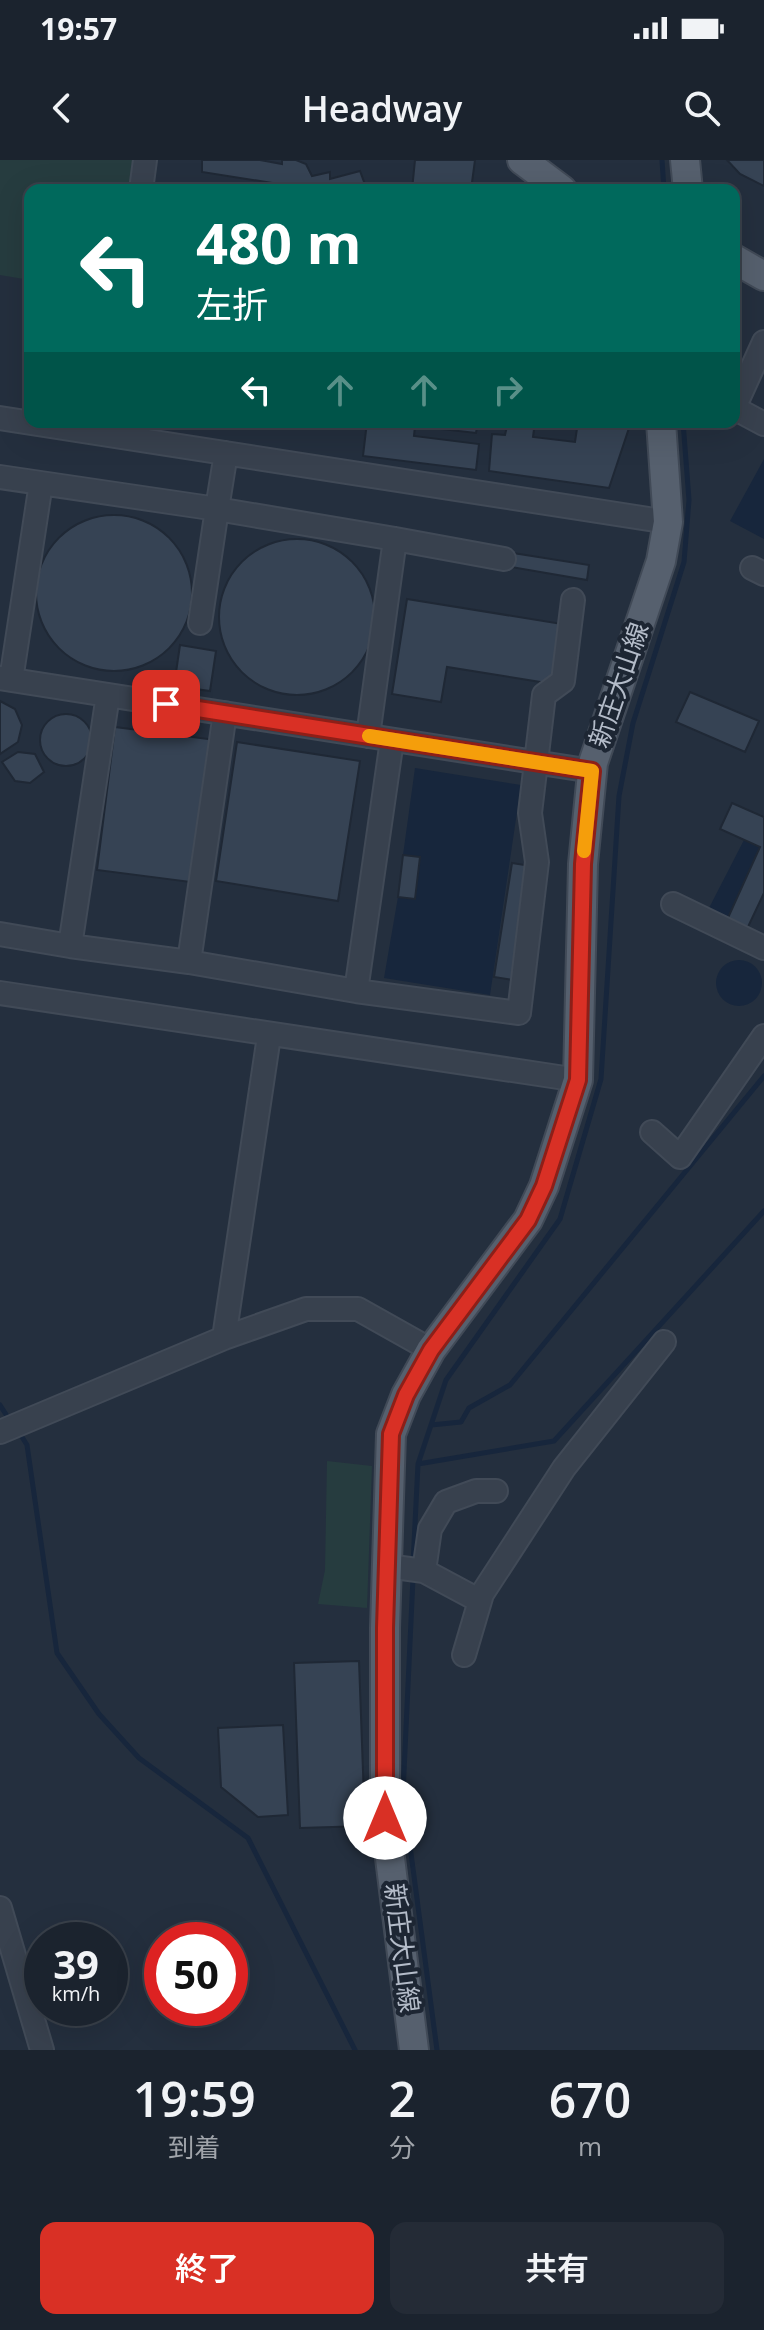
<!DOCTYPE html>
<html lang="ja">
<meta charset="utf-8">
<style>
:root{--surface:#1b232e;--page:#242b36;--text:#f1f3f6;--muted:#a0a4aa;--line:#39404a;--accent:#d93025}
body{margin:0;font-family:"Open Sans","Noto Sans JP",sans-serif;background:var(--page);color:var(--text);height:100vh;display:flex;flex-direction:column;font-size:30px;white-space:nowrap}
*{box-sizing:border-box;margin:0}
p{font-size:26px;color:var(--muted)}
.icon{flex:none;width:44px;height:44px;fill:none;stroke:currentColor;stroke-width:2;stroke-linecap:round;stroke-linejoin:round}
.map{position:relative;height:1890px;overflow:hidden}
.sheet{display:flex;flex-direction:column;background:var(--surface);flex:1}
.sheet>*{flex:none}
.guide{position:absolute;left:24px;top:24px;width:716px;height:244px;border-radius:16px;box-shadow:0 8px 32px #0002,0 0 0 2px var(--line);background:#00695c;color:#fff;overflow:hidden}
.speed{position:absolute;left:24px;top:1762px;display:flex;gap:16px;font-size:40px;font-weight:700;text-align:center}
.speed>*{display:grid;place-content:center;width:104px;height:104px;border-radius:50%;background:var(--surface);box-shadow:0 8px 32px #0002,0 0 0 2px var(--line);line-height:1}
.speed small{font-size:20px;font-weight:400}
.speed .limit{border:12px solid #d22;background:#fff;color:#111}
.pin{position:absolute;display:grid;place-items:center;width:68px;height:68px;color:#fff;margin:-34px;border-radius:16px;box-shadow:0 4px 12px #0006}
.me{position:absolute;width:88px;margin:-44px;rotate:0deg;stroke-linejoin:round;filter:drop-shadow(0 0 6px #0008)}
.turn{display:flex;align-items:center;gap:28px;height:168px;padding:0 40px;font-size:36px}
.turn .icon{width:104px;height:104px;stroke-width:2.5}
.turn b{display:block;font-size:56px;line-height:68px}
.lanes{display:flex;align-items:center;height:76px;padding:0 40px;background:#0003;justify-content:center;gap:40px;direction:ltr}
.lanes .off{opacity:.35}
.eta{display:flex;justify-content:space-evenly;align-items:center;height:136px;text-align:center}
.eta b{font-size:48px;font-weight:600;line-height:56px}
.action{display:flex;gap:16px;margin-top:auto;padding:16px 40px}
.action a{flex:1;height:92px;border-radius:16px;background:var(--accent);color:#fff;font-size:32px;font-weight:600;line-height:92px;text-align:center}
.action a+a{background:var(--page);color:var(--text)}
.status{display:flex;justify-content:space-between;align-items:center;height:56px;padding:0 40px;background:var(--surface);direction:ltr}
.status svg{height:22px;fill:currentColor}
header{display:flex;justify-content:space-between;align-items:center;height:104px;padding:0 40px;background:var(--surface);font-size:36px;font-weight:600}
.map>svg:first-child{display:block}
</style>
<div class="status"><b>19:57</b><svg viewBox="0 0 49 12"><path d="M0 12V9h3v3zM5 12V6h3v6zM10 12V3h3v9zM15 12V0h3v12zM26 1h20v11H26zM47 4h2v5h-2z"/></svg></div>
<header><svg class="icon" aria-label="back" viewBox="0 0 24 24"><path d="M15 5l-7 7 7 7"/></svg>Headway<svg class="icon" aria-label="search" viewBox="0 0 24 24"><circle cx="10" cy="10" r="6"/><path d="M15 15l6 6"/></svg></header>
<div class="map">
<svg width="764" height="1890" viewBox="0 0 764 1890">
<rect width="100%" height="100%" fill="#242f3e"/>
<path fill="#263c3f" d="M0,0H139L135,30H30V120L0,115Z
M327,1301L372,1306L367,1448L318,1444L325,1410Z"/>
<path fill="#17263c" d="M764,299V379L730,361Z
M415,608L521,625L490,835L384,818L398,737L415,738L403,695Z
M744,680L760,687L727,760L708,750Z
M716 823a23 23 0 1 1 46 0a23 23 0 1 1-46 0Z"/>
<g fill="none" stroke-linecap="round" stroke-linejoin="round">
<path stroke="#17263c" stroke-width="5" d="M662,0L664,30
M0,1245L7,1256
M431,1265L461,1262L469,1248L510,1225L764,916
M22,1277L27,1285L57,1493L99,1554L139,1598L248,1678L355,1890
M418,1304L554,1281L764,1051
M413,1404L418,1304L446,1220L560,1059L601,919L619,636L633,563L684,402L689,340L683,262
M413,1418L403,1633L437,1890"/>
</g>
<path fill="#364354" stroke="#1f2835" stroke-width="2" d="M202,0H260L282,4V0H296L306,4L312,16L330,12V19L360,11L367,30H278L279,24L202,12Z
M415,0H475L471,30H412Z
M727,0H764V26L740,14Z
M367,262H478L476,273L415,266L414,276L479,284L476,310L363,296Z
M508,262H535L533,277L575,282L578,262H631L609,328L489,311L492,274L505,275Z
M36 433a78 78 0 1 1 156 0a78 78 0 1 1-156 0Z
M219 457a78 78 0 1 1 156 0a78 78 0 1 1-156 0Z
M513,393L589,405L587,420L511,407Z
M407,439L562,464L553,524L447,507L441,542L392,534Z
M180,485L216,491L210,531L174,526Z
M690,532L759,561L745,592L676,562Z
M0,541L15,549L22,565L18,582L0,594Z
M40 580a26 26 0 1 1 52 0a26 26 0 1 1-52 0Z
M115,567L216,580L198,723L97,710Z
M237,582L360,601L338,741L216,721Z
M18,592L35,594L44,612L30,623L15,621L2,602Z
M732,643L764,657V733L747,769L727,760L760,687L720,669Z
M403,695L420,697L415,739L398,737Z
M512,703L531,706L513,820L494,817Z
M359,1501L365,1666L300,1668L294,1503Z
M283,1565L288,1655L258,1657L221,1627L218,1568Z"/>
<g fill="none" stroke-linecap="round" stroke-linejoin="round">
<defs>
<path id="minor" d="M141,30L145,0
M734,248L764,182
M734,248L764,264
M0,258L668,362
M0,317L217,349L226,293
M752,408L764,414
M200,463L217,349L395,379
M0,518L592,611
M11,520L41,323
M108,535L70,786L189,802
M225,553L189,802L356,831
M368,576L395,379L504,399
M392,580L356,831L519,853L537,702L530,653L544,535L563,521L573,440
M673,744L764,788
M0,774L70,786
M0,833L578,920
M652,972L680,997L764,876
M224,1178L269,876
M0,1272L224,1178L306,1149H358L431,1190
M387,1406L424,1411L430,1369L446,1342L476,1331H496
M424,1411L480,1441
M464,1495L482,1434L564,1308L664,1182
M0,1748L42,1890"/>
<path id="major" d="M522,0L562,30
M685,0L688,30
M734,99L764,116
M414,1890L385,1658V1468L391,1274L406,1235L431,1190L528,1060L544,1026L578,920L583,704L593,603L661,401L668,362L661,262"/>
</defs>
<use href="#minor" stroke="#414a57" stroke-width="26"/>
<use href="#major" stroke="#414a57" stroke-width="32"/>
<use href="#minor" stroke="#38414e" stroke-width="22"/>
<use href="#major" stroke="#56606e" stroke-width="28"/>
</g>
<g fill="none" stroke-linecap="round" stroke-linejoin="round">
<defs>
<path id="route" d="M166,544L592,611L583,704L578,920L544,1026L528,1060L431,1190L406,1235L391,1274L385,1468V1658"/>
</defs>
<use href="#route" stroke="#8d1f18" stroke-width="20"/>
<use href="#route" stroke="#d93025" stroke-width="14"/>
<path stroke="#f59e0b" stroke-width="14" d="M369,576L592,611L584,691"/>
</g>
<g text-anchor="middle" stroke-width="8" stroke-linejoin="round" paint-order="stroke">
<g font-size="26" fill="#b4bcc9" stroke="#1d2633">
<text transform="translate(619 525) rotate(-71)" y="9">新庄大山線</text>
<text transform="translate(402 1788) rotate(83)" y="9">新庄大山線</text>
</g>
</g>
</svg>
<div class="speed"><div>39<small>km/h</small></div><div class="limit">50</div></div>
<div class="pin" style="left:166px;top:544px;background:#d93025"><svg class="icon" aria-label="arrive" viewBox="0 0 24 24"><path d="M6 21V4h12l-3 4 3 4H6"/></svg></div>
<svg class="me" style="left:385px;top:1658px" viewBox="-20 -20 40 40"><circle r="19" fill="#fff"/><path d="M0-13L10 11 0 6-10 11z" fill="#d93025"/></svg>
<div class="guide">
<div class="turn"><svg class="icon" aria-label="left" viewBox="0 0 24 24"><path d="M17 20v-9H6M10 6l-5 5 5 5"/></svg><div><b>480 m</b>左折</div></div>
<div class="lanes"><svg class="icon" aria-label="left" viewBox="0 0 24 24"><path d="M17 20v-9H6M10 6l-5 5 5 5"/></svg><svg class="icon off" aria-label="ahead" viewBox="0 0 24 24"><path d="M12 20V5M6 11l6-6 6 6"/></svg><svg class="icon off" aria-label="ahead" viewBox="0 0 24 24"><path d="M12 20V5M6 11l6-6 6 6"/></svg><svg class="icon off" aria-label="right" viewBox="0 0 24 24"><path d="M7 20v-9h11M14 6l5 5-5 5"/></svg></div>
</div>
</div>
<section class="sheet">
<div class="eta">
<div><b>19:59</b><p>到着</p></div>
<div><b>2</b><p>分</p></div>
<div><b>670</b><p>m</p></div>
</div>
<div class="action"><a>終了</a><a>共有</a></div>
</section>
